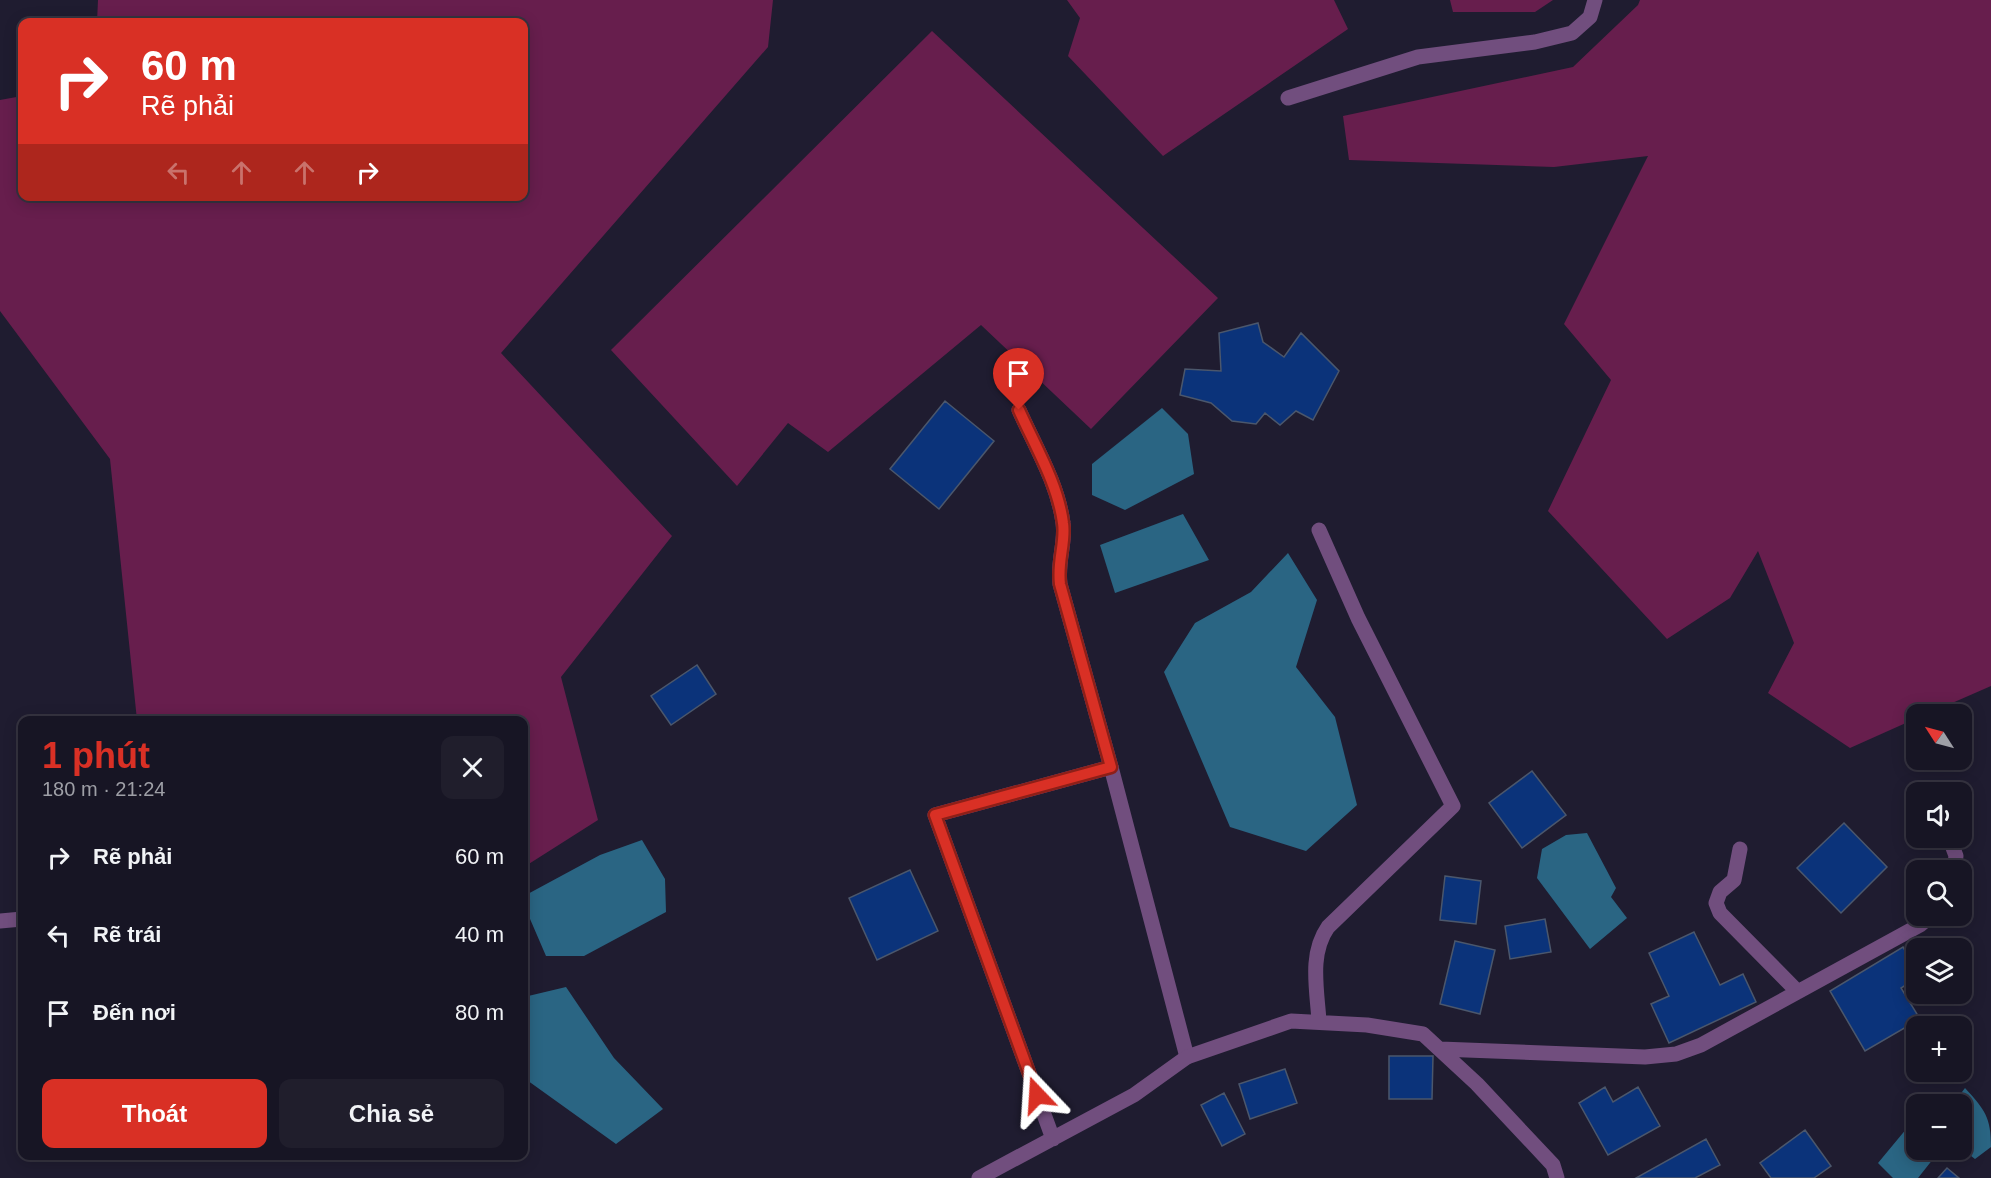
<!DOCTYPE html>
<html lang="vi">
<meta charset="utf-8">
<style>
:root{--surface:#171524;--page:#201e2c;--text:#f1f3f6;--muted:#9e9fa6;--line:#363441;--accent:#d93025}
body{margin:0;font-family:Helvetica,sans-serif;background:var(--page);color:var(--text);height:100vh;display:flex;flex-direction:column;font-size:22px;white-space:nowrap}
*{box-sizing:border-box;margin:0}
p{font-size:20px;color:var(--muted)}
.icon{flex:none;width:33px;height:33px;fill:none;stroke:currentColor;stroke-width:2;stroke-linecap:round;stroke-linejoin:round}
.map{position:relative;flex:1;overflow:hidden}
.details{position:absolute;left:18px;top:716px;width:510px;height:444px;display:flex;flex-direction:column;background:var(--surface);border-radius:12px;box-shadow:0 3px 15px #0003,0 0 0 2px var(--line)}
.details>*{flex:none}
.guide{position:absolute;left:18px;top:18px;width:510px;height:183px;border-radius:12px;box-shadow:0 3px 15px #0003,0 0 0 2px var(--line);background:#d93025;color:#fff;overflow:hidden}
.needle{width:39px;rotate:306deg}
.controls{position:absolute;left:1906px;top:704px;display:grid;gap:12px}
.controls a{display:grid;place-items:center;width:66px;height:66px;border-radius:12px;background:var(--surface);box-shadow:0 3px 15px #0003,0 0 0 2px var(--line);font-size:30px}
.pin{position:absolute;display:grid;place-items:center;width:51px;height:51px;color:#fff;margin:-62px -26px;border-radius:50% 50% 50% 0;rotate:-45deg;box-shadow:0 0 6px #0007}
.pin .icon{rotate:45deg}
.me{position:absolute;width:66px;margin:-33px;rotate:340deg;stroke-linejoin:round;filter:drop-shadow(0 0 4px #0008)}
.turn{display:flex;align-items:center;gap:21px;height:126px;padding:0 24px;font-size:27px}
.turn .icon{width:78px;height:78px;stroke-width:2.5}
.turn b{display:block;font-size:42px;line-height:51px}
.lanes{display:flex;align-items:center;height:57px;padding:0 24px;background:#0003;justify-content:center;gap:30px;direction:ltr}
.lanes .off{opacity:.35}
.round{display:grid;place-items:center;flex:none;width:63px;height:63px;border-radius:12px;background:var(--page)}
.head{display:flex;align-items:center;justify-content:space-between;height:102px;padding:0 24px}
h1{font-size:36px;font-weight:600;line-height:45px;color:var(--accent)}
.cta{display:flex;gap:12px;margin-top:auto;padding:12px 24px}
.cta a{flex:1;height:69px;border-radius:12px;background:var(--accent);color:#fff;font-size:24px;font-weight:600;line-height:69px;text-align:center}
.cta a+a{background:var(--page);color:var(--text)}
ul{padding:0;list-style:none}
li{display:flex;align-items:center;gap:18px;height:78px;padding:0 24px}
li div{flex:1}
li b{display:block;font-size:22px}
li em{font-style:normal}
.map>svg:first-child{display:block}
</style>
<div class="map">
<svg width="1991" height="1178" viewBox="0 0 1991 1178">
<rect width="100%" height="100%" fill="#1f1c30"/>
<path fill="#671e4d" d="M98,0H773L768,47L501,353L672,536L561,677L598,820L524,867V720H137L110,459L0,311V100L22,96V196H524V22H97Z
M1067,0H1334L1348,29L1163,156L1068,56L1080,18Z
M1450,0H1553L1535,12H1453Z
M1640,0H1991V686L1927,714H1917V718L1850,748L1768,693L1794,643L1758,551L1730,598L1667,639L1548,511L1611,380L1564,324L1648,156L1554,167L1349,160L1343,116L1573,67L1638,5Z
M932,31L1218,298L1091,429L981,325L828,452L788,423L737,486L611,350Z"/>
<path fill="#2a6583" d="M1162,408L1188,434L1194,474L1125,510L1092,495V464Z
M1183,514L1209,560L1115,593L1100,545Z
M1288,553L1317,600L1296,667L1335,717L1357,805L1306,851L1230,827L1164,672L1195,623L1251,592Z
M1587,833L1616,888L1611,897L1627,918L1590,949L1537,878L1542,849L1566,835Z
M642,840L665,879L666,912L584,956H546L524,905V896L600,855Z
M566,987L614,1058L663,1109L616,1144L524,1078V997Z
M1965,1088C1985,1110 1991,1117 1991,1147L1975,1159L1962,1149V1104H1953Z
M1917,1116V1149H1941L1918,1178H1893L1878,1163Z"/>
<path fill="#0b337a" stroke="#4b576c" stroke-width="1.5" d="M1258,323L1263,342L1284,357L1301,333L1339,371L1313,420L1296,411L1280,425L1265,413L1256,424L1232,421L1211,403L1180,395L1185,369L1221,371L1219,333Z
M945,401L994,441L939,509L890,469Z
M697,665L716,694L671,725L651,696Z
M1532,771L1566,815L1522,848L1489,803Z
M1844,823L1887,867L1841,913L1797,868Z
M910,870L938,931L877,960L849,898Z
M1445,876L1481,881L1476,924L1440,920Z
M1545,919L1551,952L1510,959L1505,926Z
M1694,932L1720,985L1743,974L1756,1002L1669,1043L1651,1004L1669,996L1649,953Z
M1455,941L1495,950L1480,1014L1440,1004Z
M1903,947L1917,971V978L1901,988L1920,1019L1865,1051L1830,991Z
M1389,1056H1433L1432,1099H1389Z
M1285,1069L1297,1103L1250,1119L1239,1084Z
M1605,1087L1613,1102L1638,1087L1660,1126L1608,1155L1579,1103Z
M1224,1093L1245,1134L1222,1146L1201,1105Z
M1805,1130L1831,1166L1814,1178H1771L1760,1163Z
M1706,1139L1720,1165L1695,1178H1636Z
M1947,1168L1959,1178H1938Z"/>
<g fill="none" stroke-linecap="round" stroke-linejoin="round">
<path stroke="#714e7e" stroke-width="15" d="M1019,410C1035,446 1058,484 1063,523C1066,542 1057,561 1060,584L1111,767L1187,1057"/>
<path stroke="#714e7e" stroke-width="15" d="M1288,98L1418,57L1535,42L1572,33L1590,17L1595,0
M1319,530L1358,618L1453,806L1328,927C1309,954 1317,989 1319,1021
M1949,837L1956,856L1954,870
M1740,849L1734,880L1720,892L1716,903L1720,913L1798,992
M0,921L22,919
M1440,1049L1645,1057L1676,1054L1701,1045L1920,925L1932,915
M1053,1139L935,815L1111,767
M979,1178L1134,1095L1187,1057L1291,1021L1367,1025L1423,1034L1477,1084L1553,1165L1557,1178"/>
</g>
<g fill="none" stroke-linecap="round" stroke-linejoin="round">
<defs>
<path id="route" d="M1019,410C1035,446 1058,484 1063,523C1066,542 1057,561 1060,584L1111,767L935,815L1037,1095"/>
</defs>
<use href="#route" stroke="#8d1f18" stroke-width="15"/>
<use href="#route" stroke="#d93025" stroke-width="10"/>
</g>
</svg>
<div class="controls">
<a><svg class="needle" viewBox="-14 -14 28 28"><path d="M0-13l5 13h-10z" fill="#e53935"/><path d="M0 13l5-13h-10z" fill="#9e9fa6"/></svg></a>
<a><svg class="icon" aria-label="sound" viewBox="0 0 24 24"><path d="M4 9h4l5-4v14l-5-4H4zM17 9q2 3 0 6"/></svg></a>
<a><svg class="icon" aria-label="search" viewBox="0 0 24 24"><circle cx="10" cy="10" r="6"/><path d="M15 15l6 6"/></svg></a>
<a><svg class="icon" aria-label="layers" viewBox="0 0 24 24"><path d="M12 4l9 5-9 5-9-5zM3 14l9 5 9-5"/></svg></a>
<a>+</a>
<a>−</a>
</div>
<div class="pin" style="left:1019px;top:410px;background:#d93025"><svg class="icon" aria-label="arrive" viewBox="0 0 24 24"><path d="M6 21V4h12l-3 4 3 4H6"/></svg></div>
<svg class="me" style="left:1037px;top:1095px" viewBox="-20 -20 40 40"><path d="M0-17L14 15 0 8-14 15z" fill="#d93025" stroke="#fff" stroke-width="4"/></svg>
<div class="guide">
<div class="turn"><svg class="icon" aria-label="right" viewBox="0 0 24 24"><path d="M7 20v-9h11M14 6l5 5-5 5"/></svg><div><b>60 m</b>Rẽ phải</div></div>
<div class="lanes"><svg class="icon off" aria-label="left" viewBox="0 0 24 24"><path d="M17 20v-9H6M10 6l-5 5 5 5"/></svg><svg class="icon off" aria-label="ahead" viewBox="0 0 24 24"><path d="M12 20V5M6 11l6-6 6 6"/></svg><svg class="icon off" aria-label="ahead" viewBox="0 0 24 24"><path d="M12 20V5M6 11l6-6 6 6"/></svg><svg class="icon" aria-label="right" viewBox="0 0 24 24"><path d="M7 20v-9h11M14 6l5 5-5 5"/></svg></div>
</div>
<section class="details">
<div class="head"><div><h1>1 phút</h1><p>180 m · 21:24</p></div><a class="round"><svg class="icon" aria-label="close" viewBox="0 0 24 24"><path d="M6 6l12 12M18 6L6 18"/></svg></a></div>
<ul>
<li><svg class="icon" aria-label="right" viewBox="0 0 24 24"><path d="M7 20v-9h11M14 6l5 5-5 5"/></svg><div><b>Rẽ phải</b></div><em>60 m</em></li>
<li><svg class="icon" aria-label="left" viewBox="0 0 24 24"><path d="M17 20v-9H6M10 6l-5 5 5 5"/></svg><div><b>Rẽ trái</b></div><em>40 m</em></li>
<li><svg class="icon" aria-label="arrive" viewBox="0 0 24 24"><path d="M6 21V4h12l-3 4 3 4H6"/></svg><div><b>Đến nơi</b></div><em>80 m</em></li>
</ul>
<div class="cta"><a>Thoát</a><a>Chia sẻ</a></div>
</section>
</div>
